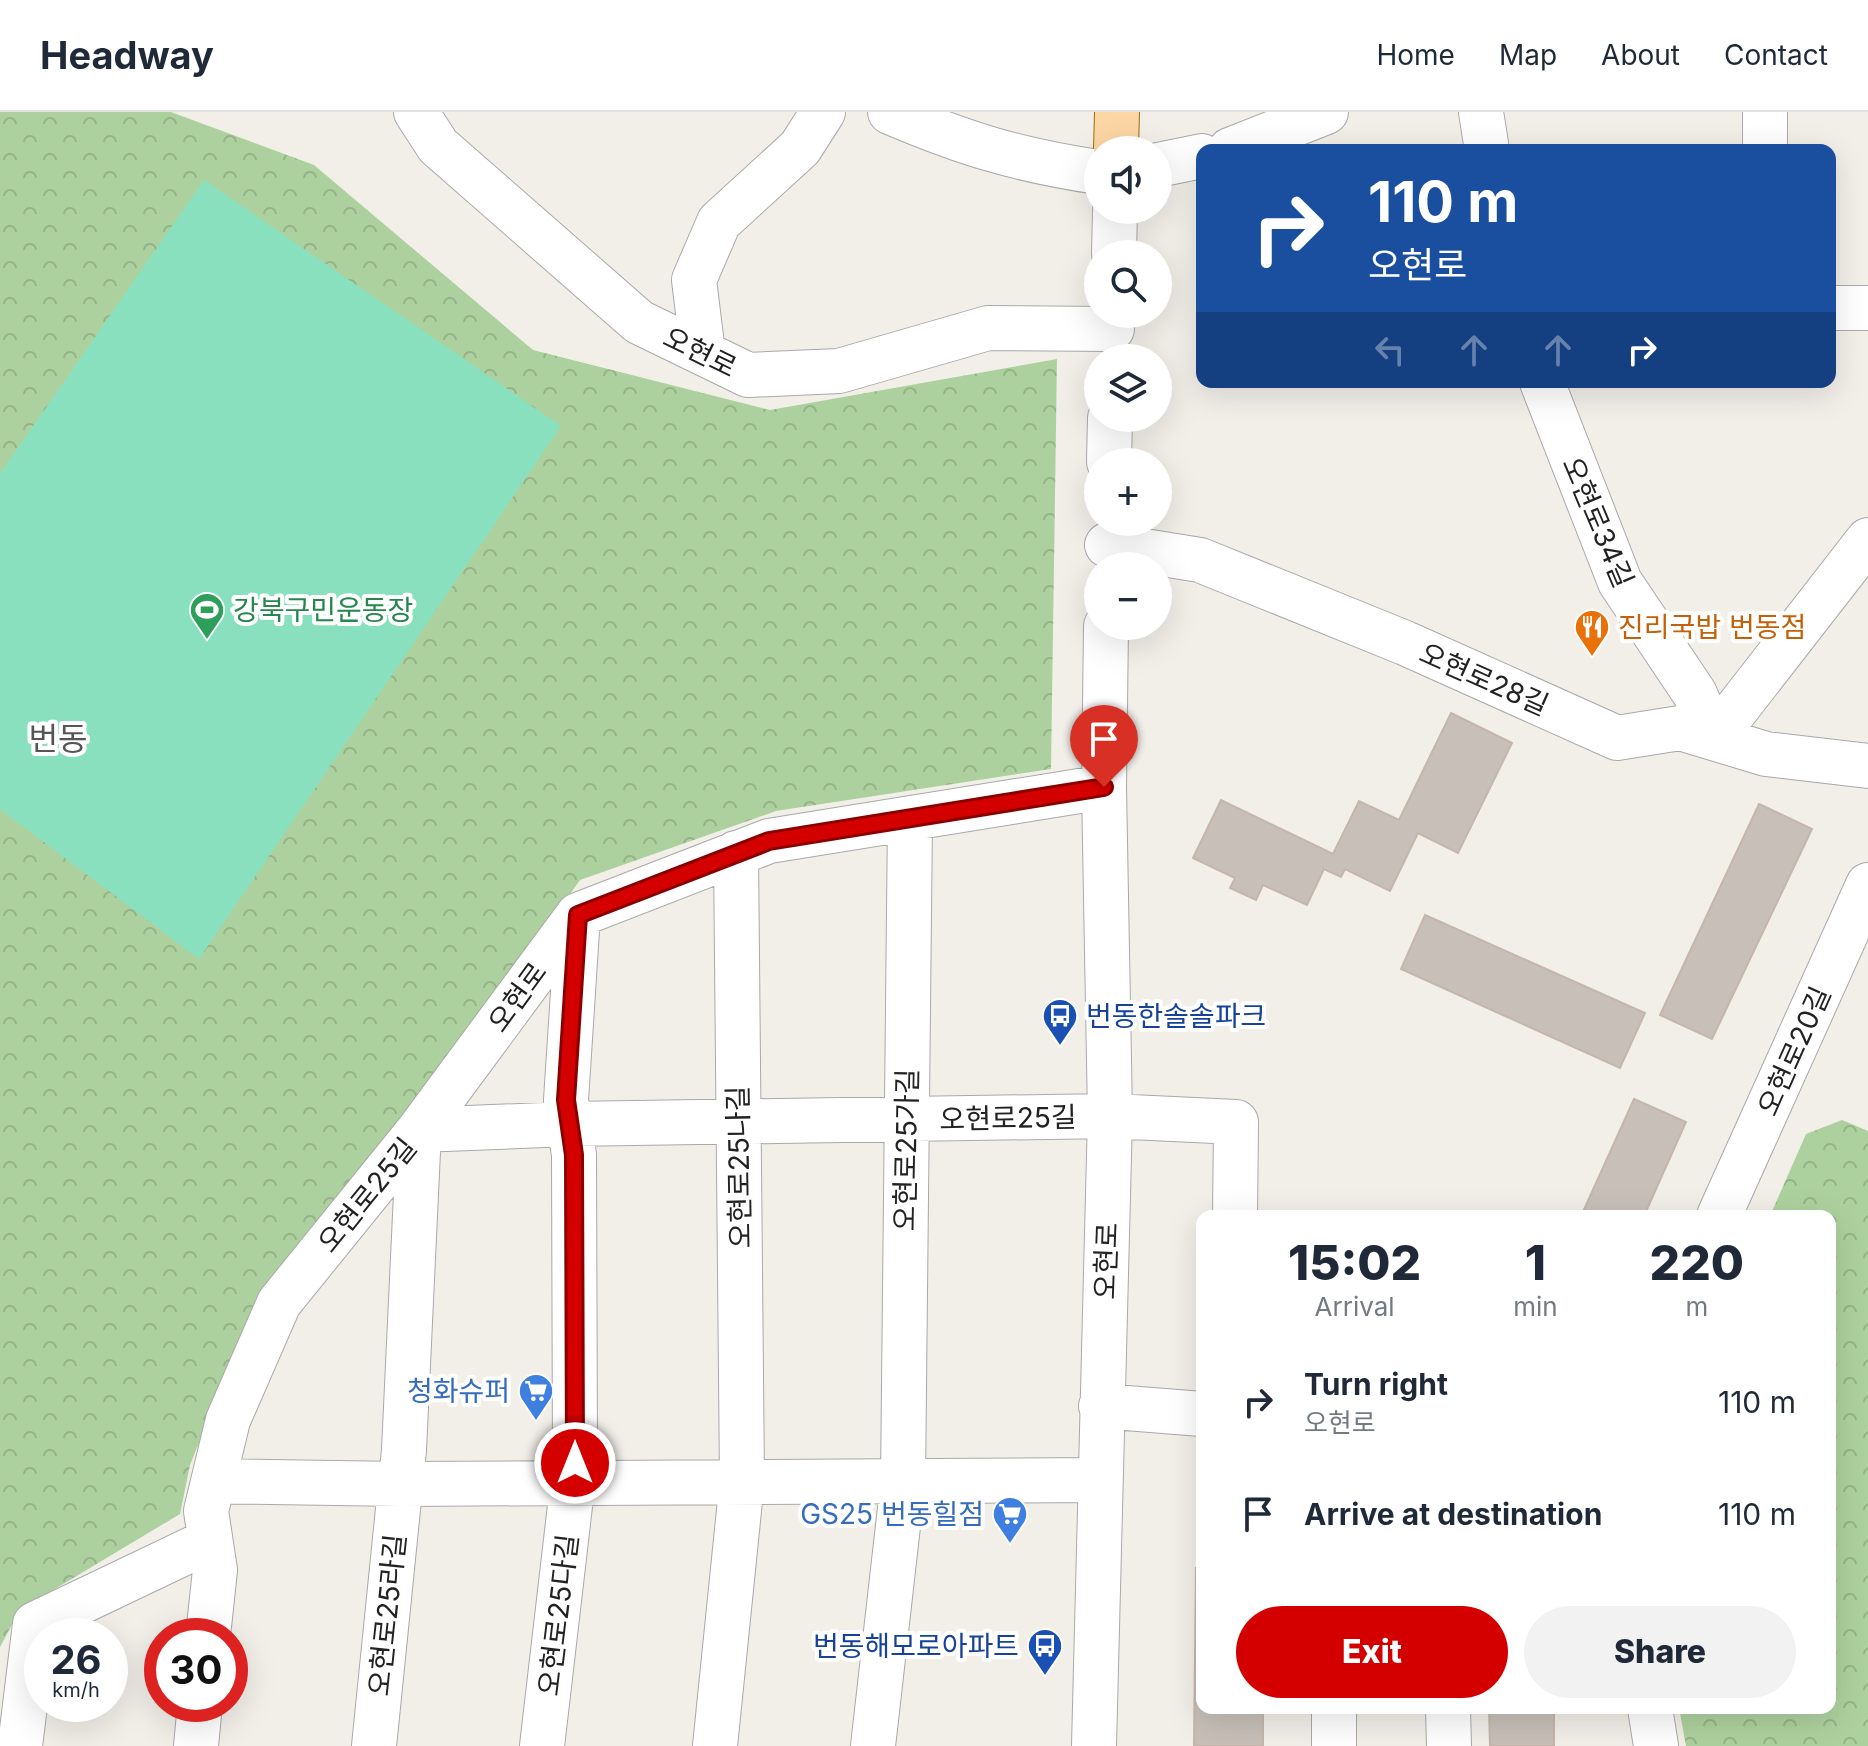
<!DOCTYPE html>
<meta charset="utf-8">
<style>
:root{--surface:#fff;--page:#f2f2f3;--text:#1f2937;--muted:#747a83;--line:#e0e1e3;--accent:#d40000}
body{margin:0;font-family:Inter,"Noto Sans KR",sans-serif;background:var(--page);color:var(--text);height:100vh;display:flex;flex-direction:column;font-size:30px;white-space:nowrap}
*{box-sizing:border-box;margin:0}
p{font-size:26px;color:var(--muted)}
.icon{flex:none;width:44px;height:44px;fill:none;stroke:currentColor;stroke-width:2;stroke-linecap:round;stroke-linejoin:round}
.map{position:relative;flex:1;overflow:hidden}
.side{position:absolute;left:1196px;top:1098px;width:640px;height:504px;display:flex;flex-direction:column;background:var(--surface);border-radius:16px;box-shadow:0 8px 32px #0002}
.side>*{flex:none}
.top-card{position:absolute;left:1196px;top:32px;width:640px;height:244px;border-radius:16px;box-shadow:0 8px 32px #0002;background:#1a4fa0;color:#fff;overflow:hidden}
.tools{position:absolute;left:1084px;top:24px;display:grid;gap:16px}
.tools a{display:grid;place-items:center;width:88px;height:88px;border-radius:50%;background:var(--surface);box-shadow:0 8px 32px #0002;font-size:40px}
.speed{position:absolute;left:24px;top:1506px;display:flex;gap:16px;font-size:40px;font-weight:700;text-align:center}
.speed>*{display:grid;place-content:center;width:104px;height:104px;border-radius:50%;background:var(--surface);box-shadow:0 8px 32px #0002;line-height:1}
.speed small{font-size:20px;font-weight:400}
.speed .limit{border:12px solid #d22;background:#fff;color:#111}
.pin{position:absolute;display:grid;place-items:center;width:68px;height:68px;color:#fff;margin:-82px -34px;border-radius:50% 50% 50% 0;rotate:-45deg;box-shadow:0 0 8px #0007}
.pin .icon{rotate:45deg}
.me{position:absolute;width:88px;margin:-44px;rotate:0deg;stroke-linejoin:round;filter:drop-shadow(0 0 6px #0008)}
.turn{display:flex;align-items:center;gap:28px;height:168px;padding:0 40px;font-size:36px}
.turn .icon{width:104px;height:104px;stroke-width:2.5}
.turn b{display:block;font-size:56px;line-height:68px}
.lanes{display:flex;align-items:center;height:76px;padding:0 40px;background:#0003;justify-content:center;gap:40px;direction:ltr}
.lanes .off{opacity:.35}
.eta{display:flex;justify-content:space-evenly;align-items:center;height:136px;text-align:center}
.eta b{font-size:48px;font-weight:800;line-height:56px}
.primary-button{display:flex;gap:16px;margin-top:auto;padding:16px 40px}
.primary-button a{flex:1;height:92px;border-radius:48px;background:var(--accent);color:#fff;font-size:32px;font-weight:800;line-height:92px;text-align:center}
.primary-button a+a{background:var(--page);color:var(--text)}
ul{padding:0;list-style:none}
li{display:flex;align-items:center;gap:24px;height:112px;padding:0 40px}
li div{flex:1}
li b{display:block;font-size:30px}
li em{font-style:normal}
header{display:flex;align-items:center;gap:48px;box-sizing:border-box;height:112px;padding:0 40px;background:var(--surface);border-bottom:2px solid var(--line)}
header strong{font-size:38px}
nav{display:flex;gap:44px;margin-inline-start:auto;font-size:28px}
.map>svg:first-child{display:block}
</style>
<header>
<strong>Headway</strong>
<nav><a>Home</a><a>Map</a><a>About</a><a>Contact</a></nav>
</header>
<div class="map">
<svg width="1868" height="1634" viewBox="0 0 1868 1634">
<defs>
<pattern id="forest-crowns" width="20" height="18" patternUnits="userSpaceOnUse" patternTransform="scale(2)"><rect width="20" height="18" fill="#add19e"/><path d="M2 6a3 3 0 1 1 6 0M12 15a3 3 0 1 1 6 0" fill="none" stroke="#95b388"/></pattern>
</defs>
<rect width="100%" height="100%" fill="#f2efe9"/>
<path fill="url(#forest-crowns)" d="M0,0H171L314,53L533,238L770,298L1057,247L1051,657L776,699L580,768L443,963L259,1182L190,1353L180,1402L20,1498L0,1535Z
M1842,1008L1868,1019V1634H1686L1679,1596H1830V1104H1770L1806,1022Z"/>
<path fill="#88e0be" d="M204,68L561,314L199,847L0,697V362Z"/>
<path fill="#c7bfb8" stroke="#c4b6ab" stroke-width="2" d="M1451,601L1512,631L1458,741L1418,721L1390,779L1345,757L1341,765L1324,757L1307,793L1263,773L1256,788L1230,776L1235,766L1193,746L1221,688L1333,742L1359,689L1399,708Z
M1759,692L1812,717L1712,927L1660,903Z
M1425,803L1645,901L1620,956L1401,857Z
M1634,987L1686,1010L1644,1104H1587L1582,1102Z
M1196,1456H1202V1596H1263V1634H1194Z
M1489,1596H1554V1634H1490Z"/>
<g fill="none" stroke-linecap="round" stroke-linejoin="round">
<defs>
<path id="minor" d="M416,0L438,34L639,210L748,263L839,259L988,216L1112,217
M890,0C965,32 1018,48 1098,60
M1481,0L1487,38
M1765,0V38
M1230,38L1326,0
M1158,53L1202,44
M1114,142L1115,98
M1830,196H1868
M703,241L694,168L719,110L800,36L823,0
M1542,270L1620,470L1695,582L1714,626L1868,428
M1109,350L1110,306
M1107,433L1200,448L1405,531L1617,626L1680,616L1766,642L1868,654
M419,1018L569,1012L1110,1004L1236,1010L1235,1104
M1719,1104L1868,773
M1101,1294L1202,1302
M214,1369L401,1372L1099,1368
M208,1524L215,1458L206,1399L228,1308L279,1191L419,1018L578,803L769,729L1104,675
M1334,1596V1634
M1448,1596L1449,1634
M1650,1596L1656,1634
M20,1634L35,1512L209,1429
M196,1634L200,1592
M374,1634L404,1338L419,1018
M542,1634L575,1351L574,1043L566,988L578,803
M715,1634L742,1369L736,741
M873,1634L903,1370L910,706
M1094,1634L1110,1004L1104,675L1106,514"/>
<path id="major" d="M1116,38L1117,0"/>
</defs>
<use href="#minor" stroke="#a9a9a9" stroke-width="46"/>
<use href="#major" stroke="#a06b00" stroke-width="46"/>
<use href="#minor" stroke="#fff" stroke-width="44"/>
<use href="#major" stroke="#fcd6a4" stroke-width="44"/>
</g>
<g fill="none" stroke-linecap="round" stroke-linejoin="round">
<defs>
<path id="route" d="M575,1351L574,1043L566,988L578,803L769,729L1104,675"/>
</defs>
<use href="#route" stroke="#8a0000" stroke-width="20"/>
<use href="#route" stroke="#d40000" stroke-width="14"/>
</g>
<defs>
<symbol id="stadium-pin" viewBox="-11 -11 22 30"><path d="M0 17L-7.5 6A9.5 9.5 0 1 1 7.5 6Z" fill="#2e9e5b" stroke="#fff"/><path d="M0-5a6.5 5 0 1 0 0 10a6.5 5 0 1 0 0-10ZM-3.5-1.8h7v3.6h-7Z" fill="#fff"/></symbol>
<symbol id="restaurant-pin" viewBox="-11 -11 22 30"><path d="M0 17L-7.5 6A9.5 9.5 0 1 1 7.5 6Z" fill="#e8710a" stroke="#fff"/><path d="M-5-6h1v4h1v-4h1v4h1v-4h1v5L-1.5 .5V6h-2V.5L-5-1ZM5-6V6H3V1.5H1.5Q1.5-4 5-6Z" fill="#fff"/></symbol>
<symbol id="bus-pin" viewBox="-11 -11 22 30"><path d="M0 17L-7.5 6A9.5 9.5 0 1 1 7.5 6Z" fill="#1a4fb4" stroke="#fff"/><path d="M-5-6H5V4H4V6H2V4H-2V6H-4V4H-5ZM-3.5-4V0h7V-4ZM-3.5 1.2v1.5H-2V1.2ZM2 1.2v1.5H3.5V1.2Z" fill="#fff"/></symbol>
<symbol id="supermarket-pin" viewBox="-11 -11 22 30"><path d="M0 17L-7.5 6A9.5 9.5 0 1 1 7.5 6Z" fill="#3f7fe0" stroke="#fff"/><path d="M-6-5.5h2.5l.6 2H6L4.5 2H-2.5L-4.4-4H-6ZM-1.5 3.2a1.3 1.3 0 1 0 .1 0ZM3 3.2a1.3 1.3 0 1 0 .1 0Z" fill="#fff"/></symbol>
</defs>
<g fill-rule="evenodd">
<use href="#stadium-pin" x="187" y="478" width="40" height="54"/>
<use href="#restaurant-pin" x="1572" y="495" width="40" height="54"/>
<use href="#bus-pin" x="1040" y="884" width="40" height="54"/>
<use href="#supermarket-pin" x="516" y="1259" width="40" height="54"/>
<use href="#supermarket-pin" x="990" y="1382" width="40" height="54"/>
<use href="#bus-pin" x="1025" y="1514" width="40" height="54"/>
</g>
<g text-anchor="middle" stroke-width="8" stroke-linejoin="round" paint-order="stroke">
<g font-size="28" fill="#222" stroke="#fff">
<text transform="translate(700 240) rotate(26)" y="10">오현로</text>
<text transform="translate(1598 410) rotate(67)" y="10">오현로34길</text>
<text transform="translate(1484 567) rotate(24)" y="10">오현로28길</text>
<text transform="translate(517 885) rotate(-54)" y="10">오현로</text>
<text transform="translate(1794 939) rotate(-66)" y="10">오현로20길</text>
<text transform="translate(1008 1006) rotate(-1)" y="10">오현로25길</text>
<text transform="translate(906 1038) rotate(-89)" y="10">오현로25가길</text>
<text transform="translate(739 1055) rotate(-91)" y="10">오현로25나길</text>
<text transform="translate(367 1083) rotate(-51)" y="10">오현로25길</text>
<text transform="translate(1106 1149) rotate(-88)" y="10">오현로</text>
<text transform="translate(387 1503) rotate(-84)" y="10">오현로25라길</text>
<text transform="translate(558 1503) rotate(-83)" y="10">오현로25다길</text>
</g>
<g font-size="28" fill="#27864d" stroke="#fff" text-anchor="start">
<text x="233" y="508">강북구민운동장</text>
</g>
<g font-size="28" fill="#c56008" stroke="#fff" text-anchor="start">
<text x="1618" y="525">진리국밥 번동점</text>
</g>
<g font-size="28" fill="#164399" stroke="#fff" text-anchor="start">
<text x="1086" y="914">번동한솔솔파크</text>
<text x="1019" y="1544" text-anchor="end">번동해모로아파트</text>
</g>
<g font-size="28" fill="#366cbe" stroke="#fff" text-anchor="end">
<text x="510" y="1289">청화슈퍼</text>
<text x="984" y="1412">GS25 번동힐점</text>
</g>
<g font-size="32" fill="#555" stroke="#fff">
<text x="58" y="638">번동</text>
</g>
</g>
</svg>
<div class="tools">
<a><svg class="icon" aria-label="sound" viewBox="0 0 24 24"><path d="M4 9h4l5-4v14l-5-4H4zM17 9q2 3 0 6"/></svg></a>
<a><svg class="icon" aria-label="search" viewBox="0 0 24 24"><circle cx="10" cy="10" r="6"/><path d="M15 15l6 6"/></svg></a>
<a><svg class="icon" aria-label="layers" viewBox="0 0 24 24"><path d="M12 4l9 5-9 5-9-5zM3 14l9 5 9-5"/></svg></a>
<a>+</a>
<a>−</a>
</div>
<div class="speed"><div>26<small>km/h</small></div><div class="limit">30</div></div>
<div class="pin" style="left:1104px;top:675px;background:#d93025"><svg class="icon" aria-label="arrive" viewBox="0 0 24 24"><path d="M6 21V4h12l-3 4 3 4H6"/></svg></div>
<svg class="me" style="left:575px;top:1351px" viewBox="-20 -20 40 40"><circle r="17" fill="#d40000" stroke="#fff" stroke-width="3"/><path d="M0-11L8 9 0 5-8 9z" fill="#fff"/></svg>
<div class="top-card">
<div class="turn"><svg class="icon" aria-label="right" viewBox="0 0 24 24"><path d="M7 20v-9h11M14 6l5 5-5 5"/></svg><div><b>110 m</b>오현로</div></div>
<div class="lanes"><svg class="icon off" aria-label="left" viewBox="0 0 24 24"><path d="M17 20v-9H6M10 6l-5 5 5 5"/></svg><svg class="icon off" aria-label="ahead" viewBox="0 0 24 24"><path d="M12 20V5M6 11l6-6 6 6"/></svg><svg class="icon off" aria-label="ahead" viewBox="0 0 24 24"><path d="M12 20V5M6 11l6-6 6 6"/></svg><svg class="icon" aria-label="right" viewBox="0 0 24 24"><path d="M7 20v-9h11M14 6l5 5-5 5"/></svg></div>
</div>
<section class="side">
<div class="eta">
<div><b>15:02</b><p>Arrival</p></div>
<div><b>1</b><p>min</p></div>
<div><b>220</b><p>m</p></div>
</div>
<ul>
<li><svg class="icon" aria-label="right" viewBox="0 0 24 24"><path d="M7 20v-9h11M14 6l5 5-5 5"/></svg><div><b>Turn right</b><p>오현로</p></div><em>110 m</em></li>
<li><svg class="icon" aria-label="arrive" viewBox="0 0 24 24"><path d="M6 21V4h12l-3 4 3 4H6"/></svg><div><b>Arrive at destination</b></div><em>110 m</em></li>
</ul>
<div class="primary-button"><a>Exit</a><a>Share</a></div>
</section>
</div>
